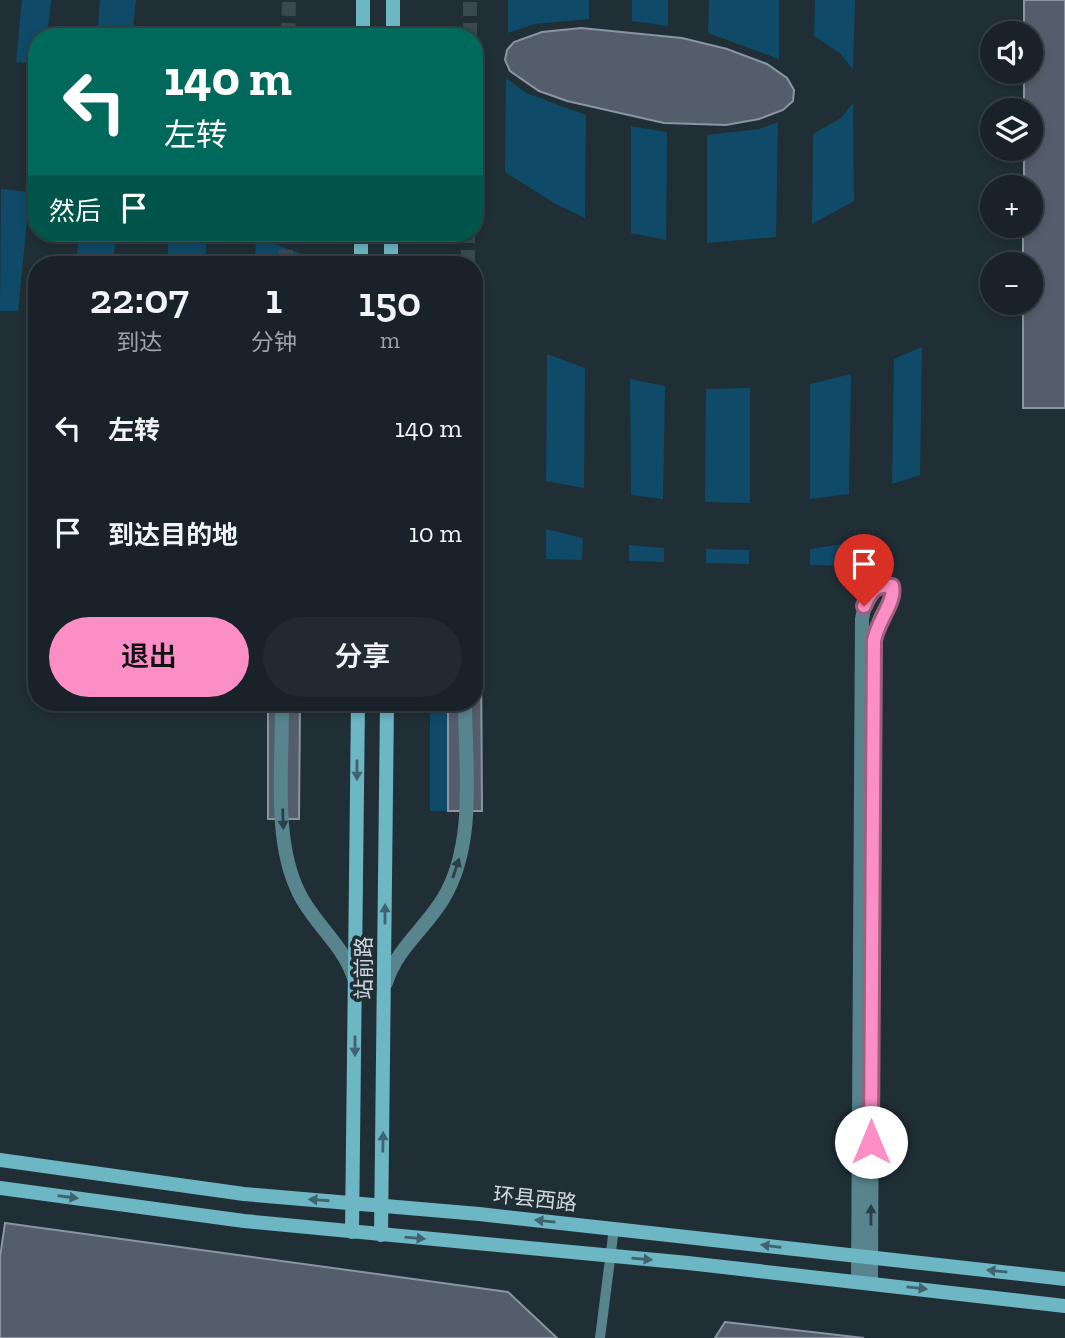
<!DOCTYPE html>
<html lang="zh">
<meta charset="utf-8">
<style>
:root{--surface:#182228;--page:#212a30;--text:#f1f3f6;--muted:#9fa4a8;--line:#363f45;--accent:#fb8fc5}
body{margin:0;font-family:"Zilla Slab","Noto Sans SC",serif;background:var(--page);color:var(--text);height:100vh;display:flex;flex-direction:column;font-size:26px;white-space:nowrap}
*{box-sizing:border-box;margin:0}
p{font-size:23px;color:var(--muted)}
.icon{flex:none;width:38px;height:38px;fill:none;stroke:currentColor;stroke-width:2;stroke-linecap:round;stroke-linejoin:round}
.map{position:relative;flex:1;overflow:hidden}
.drawer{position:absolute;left:28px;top:256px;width:455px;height:455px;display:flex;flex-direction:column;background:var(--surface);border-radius:28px;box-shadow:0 4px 10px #0003,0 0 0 2px var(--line)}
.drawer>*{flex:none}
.guide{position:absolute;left:28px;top:28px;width:455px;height:214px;border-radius:28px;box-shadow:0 4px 10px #0003,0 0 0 2px var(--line);background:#00695c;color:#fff;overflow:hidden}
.tools{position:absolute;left:980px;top:21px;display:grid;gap:14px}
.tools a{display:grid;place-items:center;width:63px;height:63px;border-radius:50%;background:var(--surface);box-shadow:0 4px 10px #0003,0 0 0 2px var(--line);font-size:35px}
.pin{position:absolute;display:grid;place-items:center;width:60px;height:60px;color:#fff;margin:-72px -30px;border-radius:50% 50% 50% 0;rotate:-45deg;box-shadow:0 0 7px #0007}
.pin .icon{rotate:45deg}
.me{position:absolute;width:77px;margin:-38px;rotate:0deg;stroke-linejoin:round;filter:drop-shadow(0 0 5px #0008)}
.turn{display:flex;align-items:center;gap:24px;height:147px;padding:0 21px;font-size:32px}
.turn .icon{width:91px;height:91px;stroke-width:2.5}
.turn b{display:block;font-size:49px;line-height:60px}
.then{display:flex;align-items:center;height:66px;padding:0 21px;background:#0003;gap:14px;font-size:26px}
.eta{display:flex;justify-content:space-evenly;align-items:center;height:119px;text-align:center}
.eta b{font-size:42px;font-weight:600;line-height:49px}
.button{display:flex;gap:14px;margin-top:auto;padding:14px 21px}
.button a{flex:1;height:80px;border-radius:42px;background:var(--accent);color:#111;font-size:28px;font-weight:600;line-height:80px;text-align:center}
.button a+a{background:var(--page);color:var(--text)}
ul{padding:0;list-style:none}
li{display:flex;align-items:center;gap:21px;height:105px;padding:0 21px}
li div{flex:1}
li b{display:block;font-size:26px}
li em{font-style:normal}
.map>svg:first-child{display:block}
</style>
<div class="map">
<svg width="1065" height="1338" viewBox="0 0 1065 1338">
<rect width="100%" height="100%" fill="#202e36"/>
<path fill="#0f4b68" d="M22,0H51L47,37H37V64L16,62Z
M100,0H136L132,37H97Z
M508,0H589V19L534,24L508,33Z
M632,0H668V26L632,21Z
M709,0H779V59L708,33Z
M815,0H855L853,70L841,54L814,36Z
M506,78L526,93L586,115L585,218L554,203L505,172Z
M853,103L854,201L812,224L813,134L841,118Z
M778,122L776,237L707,243V135L759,129Z
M631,126L667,132L666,240L631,233Z
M1,189L30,192L18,311H0Z
M79,233H116L113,264H76Z
M169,233H207L205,264H167Z
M256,237L323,262V264H255Z
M922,347L920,475L892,484L894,359Z
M547,354L585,368L584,488L546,481Z
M851,374L849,494L810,499V384Z
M630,379L665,386L663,499L631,495Z
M750,388V503L705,502L706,389Z
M546,529L583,538L582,560L546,559Z
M849,543L848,566L810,565V549Z
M629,545L664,548V562L629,561Z
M706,549L749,550V564L706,563Z
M430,702H448V811H430Z"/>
<path fill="#545d6b" stroke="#8a94a3" stroke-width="2" d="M1024,0H1065V408H1023V303H1031V264H1023V226H1031V187H1024V149H1031V110H1024V72H1031V33H1024Z
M581,28L682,38L727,49L767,64L787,78L794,90L793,101L783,110L759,119L726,125L664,123L567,101L539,91L510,71L505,60L507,50L514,42L542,32Z
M474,649H481L482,811H448V702H474Z
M268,702H300L299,819H268Z
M5,1223L508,1292L557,1338H0V1257Z
M725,1322L864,1338H715Z"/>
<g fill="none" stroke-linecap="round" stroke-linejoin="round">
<path stroke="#3a484f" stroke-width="14" stroke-dasharray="14 7" stroke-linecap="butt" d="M288,37L289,0
M470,37V0
M286,264V233
M468,264V233"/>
<path stroke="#57848d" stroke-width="10" d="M600,1338L614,1228"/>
<path stroke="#57848d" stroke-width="14" d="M282,702C283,761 272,840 299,893C314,924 343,944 354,978
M386,983C397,948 424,930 443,899C477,843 465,765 465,702
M858,1282L862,619C865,602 870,582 892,586L893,593L880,618L874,641L871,1283"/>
<path stroke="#6db6c4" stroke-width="14" d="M363,37V0
M393,37V0
M361,264V233
M391,264V233
M0,1160L244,1194L479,1214L1065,1279
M0,1188L244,1221L688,1263L1065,1306
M352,1232L358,702
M381,1235L387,702"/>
</g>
<defs><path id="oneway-solid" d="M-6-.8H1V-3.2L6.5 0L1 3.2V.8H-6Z" transform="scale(1.75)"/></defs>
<g fill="#3f646f">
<use href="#oneway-solid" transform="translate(357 770) rotate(90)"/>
<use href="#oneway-solid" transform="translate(385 914) rotate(-90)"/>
<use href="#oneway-solid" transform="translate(355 1046) rotate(90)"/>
<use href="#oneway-solid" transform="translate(383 1142) rotate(-89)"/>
<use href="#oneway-solid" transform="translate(68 1197) rotate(8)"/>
<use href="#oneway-solid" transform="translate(319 1200) rotate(-176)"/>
<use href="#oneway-solid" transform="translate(545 1221) rotate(-174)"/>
<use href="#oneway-solid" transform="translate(415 1238) rotate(5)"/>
<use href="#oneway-solid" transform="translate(771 1246) rotate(-173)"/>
<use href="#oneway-solid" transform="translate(642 1259) rotate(5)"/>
<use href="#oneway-solid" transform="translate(997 1271) rotate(-174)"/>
<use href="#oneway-solid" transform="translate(917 1288) rotate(6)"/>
</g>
<g fill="#2b3f47">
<use href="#oneway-solid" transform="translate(283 819) rotate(88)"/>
<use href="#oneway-solid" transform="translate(456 868) rotate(-72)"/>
<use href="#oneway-solid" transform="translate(871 1215) rotate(-90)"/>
</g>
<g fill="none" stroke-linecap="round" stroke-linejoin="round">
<defs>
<path id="route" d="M864,606C870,592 876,583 892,586C896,602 877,621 874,641L871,1142"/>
</defs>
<use href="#route" stroke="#a35d80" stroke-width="18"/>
<use href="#route" stroke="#fb8fc5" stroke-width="12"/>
</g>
<g text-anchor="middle" stroke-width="7" stroke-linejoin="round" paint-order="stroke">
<g font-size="21" fill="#cfd8dd" stroke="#202e36">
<text transform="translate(364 968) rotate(-90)" y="7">站前路</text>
<text transform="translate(535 1199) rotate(6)" y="7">环县西路</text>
</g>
</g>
</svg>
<div class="tools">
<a><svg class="icon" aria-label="sound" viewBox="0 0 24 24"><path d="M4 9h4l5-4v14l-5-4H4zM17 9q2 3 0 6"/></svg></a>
<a><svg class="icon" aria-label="layers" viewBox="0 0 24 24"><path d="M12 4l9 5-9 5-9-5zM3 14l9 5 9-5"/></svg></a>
<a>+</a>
<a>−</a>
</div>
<div class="pin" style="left:864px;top:606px;background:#d93025"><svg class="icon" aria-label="arrive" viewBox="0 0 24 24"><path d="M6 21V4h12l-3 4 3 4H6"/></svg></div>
<svg class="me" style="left:871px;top:1142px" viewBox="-20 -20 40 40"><circle r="19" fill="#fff"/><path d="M0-13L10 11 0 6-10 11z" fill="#fb8fc5"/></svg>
<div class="guide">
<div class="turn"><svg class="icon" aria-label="left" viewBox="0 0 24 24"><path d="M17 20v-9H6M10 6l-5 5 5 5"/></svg><div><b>140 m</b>左转</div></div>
<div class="then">然后<svg class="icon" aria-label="arrive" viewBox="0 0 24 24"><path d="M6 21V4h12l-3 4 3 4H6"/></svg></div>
</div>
<section class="drawer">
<div class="eta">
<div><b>22:07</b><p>到达</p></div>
<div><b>1</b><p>分钟</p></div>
<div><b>150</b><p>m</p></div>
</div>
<ul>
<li><svg class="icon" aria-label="left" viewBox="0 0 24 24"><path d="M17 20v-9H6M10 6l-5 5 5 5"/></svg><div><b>左转</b></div><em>140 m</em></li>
<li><svg class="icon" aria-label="arrive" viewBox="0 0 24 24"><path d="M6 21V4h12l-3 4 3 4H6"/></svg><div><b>到达目的地</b></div><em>10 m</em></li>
</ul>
<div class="button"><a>退出</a><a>分享</a></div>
</section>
</div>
